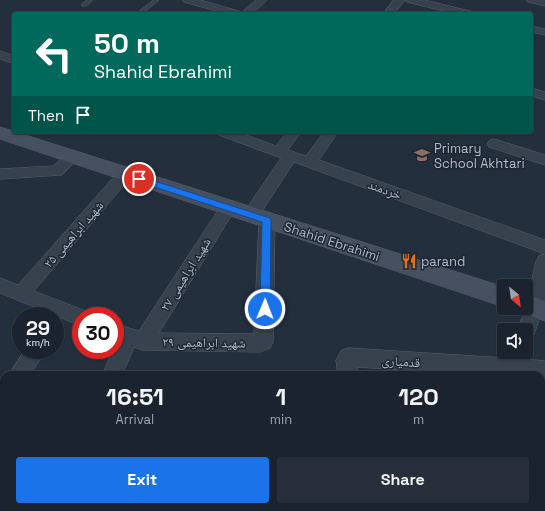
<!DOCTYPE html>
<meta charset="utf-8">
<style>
:root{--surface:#1b232e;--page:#282f3a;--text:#f1f3f6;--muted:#a0a4aa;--line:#39404a;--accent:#1a73e8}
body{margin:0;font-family:"Space Grotesk","Noto Naskh Arabic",sans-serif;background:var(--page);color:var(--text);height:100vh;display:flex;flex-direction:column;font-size:15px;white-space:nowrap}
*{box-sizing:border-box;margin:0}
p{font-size:13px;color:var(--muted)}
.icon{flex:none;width:22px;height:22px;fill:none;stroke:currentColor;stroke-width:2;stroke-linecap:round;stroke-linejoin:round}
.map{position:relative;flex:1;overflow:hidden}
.sheet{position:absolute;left:0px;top:371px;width:545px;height:140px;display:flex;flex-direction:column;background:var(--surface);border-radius:12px 12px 0 0;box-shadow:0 1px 3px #0004,0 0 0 1px var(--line)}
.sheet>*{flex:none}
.banner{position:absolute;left:12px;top:12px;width:521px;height:122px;border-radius:4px;box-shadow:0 1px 3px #0004,0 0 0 1px var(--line);background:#00695c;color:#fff;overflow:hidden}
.needle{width:26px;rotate:151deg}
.tools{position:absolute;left:497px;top:279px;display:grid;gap:8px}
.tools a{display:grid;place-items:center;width:36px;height:36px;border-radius:4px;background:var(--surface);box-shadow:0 1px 3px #0004,0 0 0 1px var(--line);font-size:20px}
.speed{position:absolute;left:12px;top:307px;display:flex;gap:8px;font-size:20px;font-weight:700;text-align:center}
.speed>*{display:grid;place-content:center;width:52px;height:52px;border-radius:50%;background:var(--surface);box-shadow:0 1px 3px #0004,0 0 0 1px var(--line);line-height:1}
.speed small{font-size:10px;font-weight:400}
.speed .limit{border:6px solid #d22;background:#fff;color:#111}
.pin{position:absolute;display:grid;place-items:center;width:34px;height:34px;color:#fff;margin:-17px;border:2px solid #fff;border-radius:50%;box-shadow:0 1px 4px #0007}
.me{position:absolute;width:44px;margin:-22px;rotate:1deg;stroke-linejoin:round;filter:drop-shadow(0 0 3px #0008)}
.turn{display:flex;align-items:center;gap:14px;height:84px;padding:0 16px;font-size:18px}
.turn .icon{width:52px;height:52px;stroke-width:2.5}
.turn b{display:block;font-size:28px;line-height:34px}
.then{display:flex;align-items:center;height:38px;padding:0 16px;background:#0003;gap:8px;font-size:15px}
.eta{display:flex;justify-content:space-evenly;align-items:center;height:68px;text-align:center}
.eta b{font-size:24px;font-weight:600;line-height:28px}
.cta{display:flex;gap:8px;margin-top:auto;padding:8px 16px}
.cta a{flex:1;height:46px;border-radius:4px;background:var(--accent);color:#fff;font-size:16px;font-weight:600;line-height:46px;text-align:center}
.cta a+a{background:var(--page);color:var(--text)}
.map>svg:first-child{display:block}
</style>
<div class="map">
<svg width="545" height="511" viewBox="0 0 545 511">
<rect width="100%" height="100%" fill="#242f3e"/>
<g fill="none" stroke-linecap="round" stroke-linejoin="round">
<defs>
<path id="lane" d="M88,0H93L86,6H82V4Z
M154,0H159L142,14H136Z"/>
<path id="street" d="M183,0H200L242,12L256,0H267L252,14H227L184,2Z
M394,0H405L394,14H383Z
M406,0H424L474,12L475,14H456L407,2Z
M527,0H545V6L528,2Z
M531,26L545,29V35L531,32Z
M0,51L14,56V64L0,59Z
M531,88L545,92V100L531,96Z
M217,132H238L276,146L287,132H301L288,150L306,156L324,132H338L319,160L545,240V254L294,162L257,219L251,221L245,219L243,215L245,211L281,158L219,135Z
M494,139L545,155V165L489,147L487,144L489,141Z
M73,152L78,153L80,157L62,175L0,179V169L53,166L68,153Z
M125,169L130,170L132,174L130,178L34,291L88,312L89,316H81V326L0,293V278L18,285L120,170Z
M228,202L234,204L236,208L159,333L254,334L259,220L261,216L267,214L273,216L275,220L273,342L270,348L260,352L143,350L134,347L122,375H102L113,350H115L117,341L115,340V324L139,331L222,204Z
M545,254V303L533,337L526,339V330H517L526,308L536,261L539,256Z
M348,348L506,358L508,352H526V348L528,352L525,359L545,361V379H541V375H482L357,367L358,375H338L336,360L341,351Z
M25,350H46L30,375H9Z
M4,389V420L0,421V391Z
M541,498L545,505V511H523L522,507H541Z
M64,507H88L87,511H63Z
M353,507H377L378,511H354Z"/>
<path id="secondary" d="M0,127L504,287V307L0,139Z
M526,294L545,301V321L518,311L516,308H526Z"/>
</defs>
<use href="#lane" stroke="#565f6c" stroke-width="1"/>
<use href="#street" stroke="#565f6c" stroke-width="1"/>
<use href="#secondary" stroke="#565f6c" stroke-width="1"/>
<use href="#lane" fill="#38414e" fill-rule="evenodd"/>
<use href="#street" fill="#38414e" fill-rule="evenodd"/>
<use href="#secondary" fill="#465061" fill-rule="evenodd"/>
</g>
<path fill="#1a73e8" stroke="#114b97" d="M139,176L270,218L271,220L270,309L268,312L265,314L261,312L260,309L262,222L136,181L135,179Z"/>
<defs>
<symbol id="school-bare" viewBox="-9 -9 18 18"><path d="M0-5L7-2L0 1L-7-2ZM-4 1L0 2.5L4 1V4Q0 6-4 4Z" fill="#8d6e63" stroke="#1d2633" stroke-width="2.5" paint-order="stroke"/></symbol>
<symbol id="restaurant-bare" viewBox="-9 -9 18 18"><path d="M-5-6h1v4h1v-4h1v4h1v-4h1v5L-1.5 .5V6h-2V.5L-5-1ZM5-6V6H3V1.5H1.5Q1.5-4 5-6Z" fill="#e8710a" stroke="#1d2633" stroke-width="2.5" paint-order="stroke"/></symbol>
</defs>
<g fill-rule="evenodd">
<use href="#school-bare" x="411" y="144" width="22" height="22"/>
<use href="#restaurant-bare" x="398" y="250" width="22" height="22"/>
</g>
<g text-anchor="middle" stroke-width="3" stroke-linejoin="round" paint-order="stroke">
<g font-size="13" fill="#b4bcc9" stroke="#1d2633" text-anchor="start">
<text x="434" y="153">Primary<tspan x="434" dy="15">School Akhtari</tspan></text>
<text x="421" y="266">parand</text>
</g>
<g font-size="13" fill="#b4bcc9" stroke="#1d2633">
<text transform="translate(385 189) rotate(20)" y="5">خردمند</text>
<text transform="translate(73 234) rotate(-49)" y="5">شهید ابراهیمی ۲۵</text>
<text transform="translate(332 241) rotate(18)" y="5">Shahid Ebrahimi</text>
<text transform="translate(185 274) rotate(-58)" y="5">شهید ابراهیمی ۲۷</text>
<text transform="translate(204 342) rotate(1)" y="5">شهید ابراهیمی ۲۹</text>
<text transform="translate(401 361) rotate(4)" y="5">قدمیاری</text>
</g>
</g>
</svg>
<div class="tools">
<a><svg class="needle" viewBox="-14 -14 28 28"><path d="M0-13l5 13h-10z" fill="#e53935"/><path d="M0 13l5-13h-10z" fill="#a0a4aa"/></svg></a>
<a><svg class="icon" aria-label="sound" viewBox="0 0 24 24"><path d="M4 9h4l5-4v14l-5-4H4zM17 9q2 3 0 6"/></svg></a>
</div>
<div class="speed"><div>29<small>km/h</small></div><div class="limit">30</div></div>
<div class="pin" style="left:139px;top:179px;background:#d93025"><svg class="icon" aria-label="arrive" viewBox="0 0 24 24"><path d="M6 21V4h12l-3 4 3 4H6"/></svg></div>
<svg class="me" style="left:265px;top:309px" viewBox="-20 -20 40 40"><circle r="17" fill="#1a73e8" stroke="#fff" stroke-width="3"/><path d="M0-11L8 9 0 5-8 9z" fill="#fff"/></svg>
<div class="banner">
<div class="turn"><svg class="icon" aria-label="left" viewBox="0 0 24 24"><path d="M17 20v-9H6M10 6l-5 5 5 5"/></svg><div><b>50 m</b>Shahid Ebrahimi</div></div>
<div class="then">Then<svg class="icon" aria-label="arrive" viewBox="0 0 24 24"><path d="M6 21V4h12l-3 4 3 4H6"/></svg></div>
</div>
<section class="sheet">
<div class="eta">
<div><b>16:51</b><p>Arrival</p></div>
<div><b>1</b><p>min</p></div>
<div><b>120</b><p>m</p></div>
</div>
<div class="cta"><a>Exit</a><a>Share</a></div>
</section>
</div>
